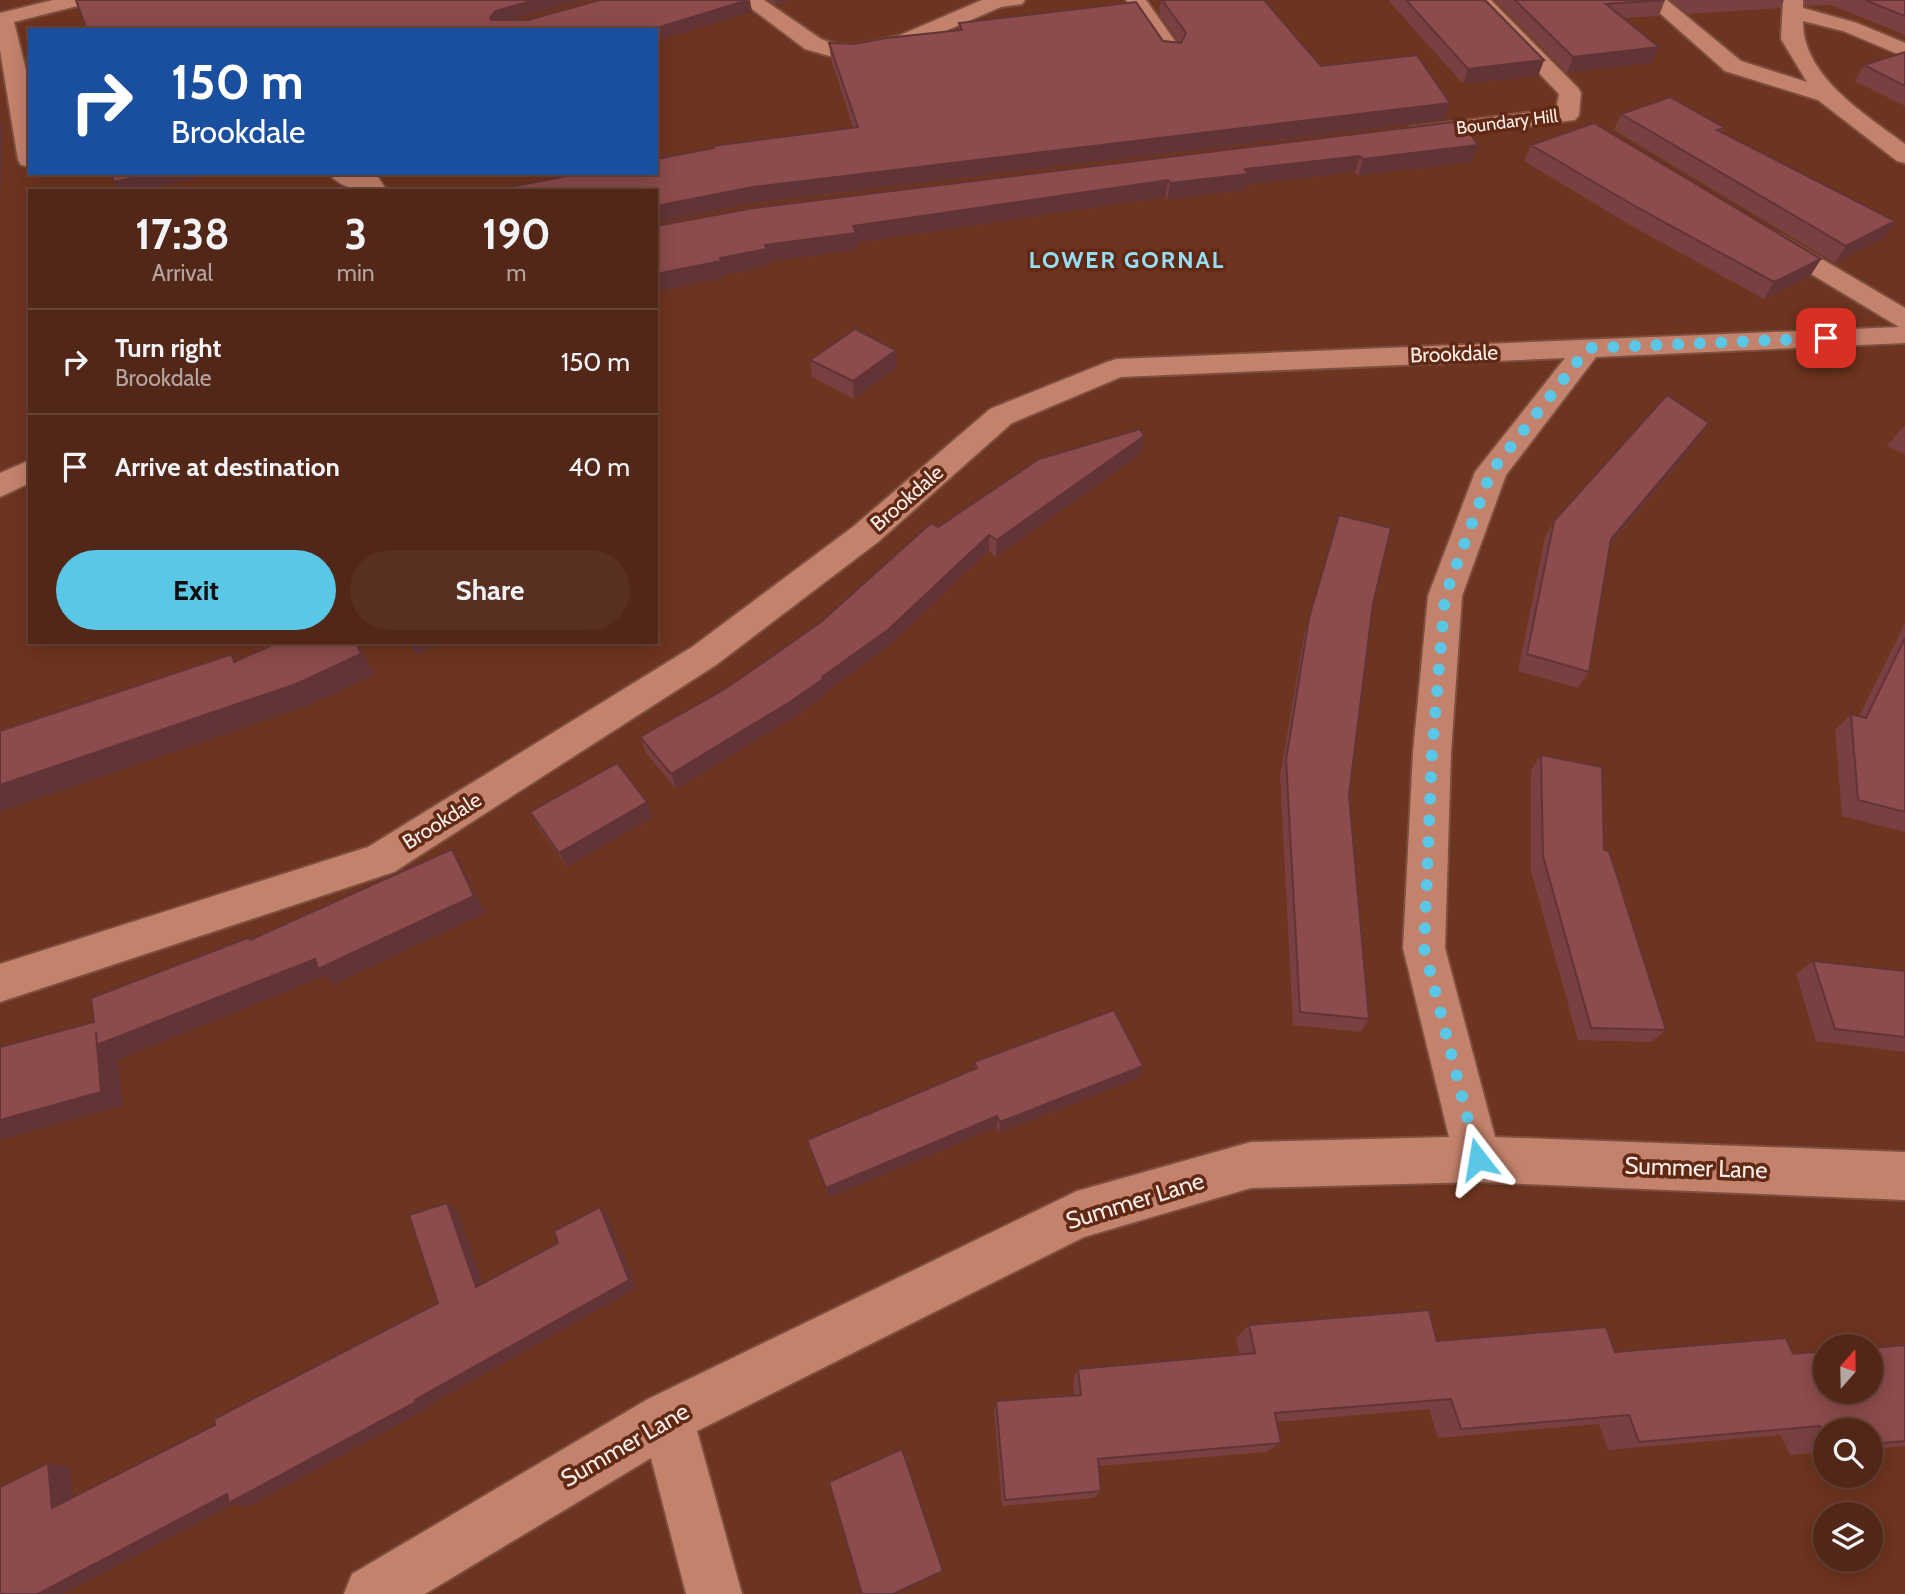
<!DOCTYPE html>
<style>
:root{--surface:#522717;--page:#582f20;--text:#f1f3f6;--muted:#b5a5a1;--line:#684436;--accent:#5bc7e7}
body{margin:0;font-family:Cabin,sans-serif;background:var(--page);color:var(--text);height:100vh;display:flex;flex-direction:column;font-size:26px;white-space:nowrap}
*{box-sizing:border-box;margin:0}
p{font-size:23px;color:var(--muted)}
.icon{flex:none;width:38px;height:38px;fill:none;stroke:currentColor;stroke-width:2;stroke-linecap:round;stroke-linejoin:round}
.map{position:relative;flex:1;overflow:hidden}
.drawer{position:absolute;left:28px;top:189px;width:630px;height:455px;display:flex;flex-direction:column;background:var(--surface);border-radius:0px;box-shadow:0 4px 18px #0003,0 0 0 2px var(--line)}
.drawer>*{flex:none}
.guide{position:absolute;left:28px;top:28px;width:630px;height:147px;border-radius:0px;box-shadow:0 4px 18px #0003,0 0 0 2px var(--line);background:#1a4fa0;color:#fff;overflow:hidden}
.needle{width:46px;rotate:20deg}
.tools{position:absolute;left:1813px;top:1334px;display:grid;gap:14px}
.tools a{display:grid;place-items:center;width:70px;height:70px;border-radius:50%;background:var(--surface);box-shadow:0 4px 18px #0003,0 0 0 2px var(--line);font-size:35px}
.pin{position:absolute;display:grid;place-items:center;width:60px;height:60px;color:#fff;margin:-30px;border-radius:14px;box-shadow:0 4px 10px #0006}
.me{position:absolute;width:77px;margin:-38px;rotate:346deg;stroke-linejoin:round;filter:drop-shadow(0 0 5px #0008)}
.turn{display:flex;align-items:center;gap:24px;height:147px;padding:0 28px;font-size:32px}
.turn .icon{width:91px;height:91px;stroke-width:2.5}
.turn b{display:block;font-size:49px;line-height:60px}
.eta{display:flex;justify-content:space-evenly;align-items:center;height:119px;text-align:center}
.eta b{font-size:42px;font-weight:700;line-height:49px}
.cta{display:flex;gap:14px;margin-top:auto;padding:14px 28px}
.cta a{flex:1;height:80px;border-radius:42px;background:var(--accent);color:#111;font-size:28px;font-weight:700;line-height:80px;text-align:center}
.cta a+a{background:var(--page);color:var(--text)}
ul{padding:0;list-style:none}
li{display:flex;align-items:center;gap:21px;height:105px;padding:0 28px;border-top:2px solid var(--line)}
li div{flex:1}
li b{display:block;font-size:26px}
li em{font-style:normal}
.map>svg:first-child{display:block}
</style>
<div class="map">
<svg width="1905" height="1594" viewBox="0 0 1905 1594">
<rect width="100%" height="100%" fill="#6d341f"/>
<g fill="none" stroke-linecap="round" stroke-linejoin="round">
<defs>
<path id="minor" d="M53,0H88L85,4L14,22L30,86V167L21,165L18,160L0,50V13Z
M740,0H764L821,39L835,44L855,45L898,36L982,0H1025L1022,4L1001,7L913,45L855,58L833,57L805,49Z
M1126,0H1146L1182,51L1179,56H1163Z
M1469,0H1491L1578,88L1581,93L1579,115L1575,120L1413,141L1405,139L1401,134L1405,129L1413,127L1556,109L1559,94Z
M1645,0H1667L1741,61L1807,82L1781,39L1783,0H1803V8L1857,23L1905,43V57L1843,31L1803,21C1802,76 1865,114 1905,144V163L1897,161L1818,100L1725,71Z
M329,173H360L378,177L387,191C368,191 341,191 329,173Z
M1772,232L1781,235L1905,308V343L1596,357L1506,475L1462,596L1451,752L1445,948L1495,1137L1905,1152V1200L1478,1182L1251,1188L1084,1237L697,1431L742,1594H686L651,1458L425,1594H344L352,1574L648,1399L1077,1191L1251,1142L1449,1137L1403,948L1413,752L1428,596L1475,472L1565,358L1121,377L1012,423L878,542L716,665L394,872L0,1002V964L368,847L692,647L854,526L990,409L1107,362L1117,359L1899,327L1763,245L1759,240L1763,235Z
M30,460V483L0,497V473Z"/>
</defs>
<use href="#minor" stroke="#7c4f3f" stroke-width="4"/>
<use href="#minor" fill="#c3826c" fill-rule="evenodd"/>
</g>
<path fill="#784041" d="M768,0H791L776,5Z
M1161,0H1264L1321,66L1444,120L755,203L853,127L831,59L829,43L855,44L959,31V23L1179,42L1159,14Z
M1388,0H1485L1544,60L1538,76L1463,84Z
M1495,0H1665L1659,16L1623,18L1659,47L1652,63L1567,73Z
M1670,0H1784L1780,8L1688,14Z
M1804,0H1905V35L1831,5L1806,6Z
M1905,52V106L1855,81L1864,65Z
M1621,114L1725,128L1722,133L1895,221L1884,238L1835,263L1614,130Z
M1462,121L1472,162L1358,176L1355,172L1246,185L1245,190L1167,200L1165,197L856,243L857,250L769,262L770,266L724,275V278L656,292V226Z
M1531,145L1821,259L1810,276L1764,299L1630,225L1524,161Z
M810,360L897,367L854,399L812,377Z
M1905,426V455L1887,446L1901,429Z
M1698,440L1610,545L1589,672L1578,688L1518,671L1545,537L1554,521Z
M1141,454L996,557L989,551L890,645L825,693V695L793,718L676,789L646,753L640,737L725,689L821,622L938,527Z
M1339,515L1373,604L1349,795L1369,1019L1361,1032L1293,1025L1280,776L1304,635Z
M1905,623V832L1842,816L1835,730L1851,714L1859,716Z
M1541,755L1666,1030L1651,1042L1578,1040L1531,871V770Z
M530,812L653,817L567,867L538,827Z
M1813,961L1905,971V1052L1816,1041L1796,974Z
M974,1062L1143,1066L1139,1078L999,1133L997,1127L829,1198L807,1140L974,1069Z
M1249,1325L1437,1341L1615,1352L1793,1354L1905,1345V1446L1871,1449V1430H1825V1452L1790,1455L1781,1435L1608,1450L1599,1424L1438,1438L1429,1409L1277,1422L1281,1443L1266,1452L1099,1466L1101,1491L1094,1498L1002,1506L994,1411L996,1401L1074,1395L1073,1380L1078,1369L1240,1355L1236,1338Z"/>
<path fill="#623435" d="M535,0H583L498,23L490,18L495,11Z
M750,0L752,12L656,41V30H650Z
M775,0H791L776,5Z
M1659,47L1652,63L1567,73L1573,57Z
M1544,60L1538,76L1463,84L1468,69Z
M1450,103L1444,120L755,203L656,223V206L753,187Z
M0,121L3,126L0,217Z
M1478,145L1472,162L1358,176L1363,159Z
M1360,156L1355,172L1246,185L1245,190L1167,200L1170,183L1245,169Z
M153,173H219L142,191H119L114,182Z
M1168,180L1165,197L856,243L857,250L769,262L770,266L724,275V278L656,292V274L720,258L765,245L853,226Z
M1895,221L1884,238L1835,263L1846,246Z
M1821,259L1810,276L1764,299L1774,282Z
M896,350L897,367L854,399L853,381Z
M1709,423L1698,440L1601,555L1611,539Z
M1144,436L1141,454L996,557L997,540Z
M989,535V551L890,645L825,693V695L793,718L676,789L671,774L822,677Z
M356,642H358L374,675L310,705L0,812V785Z
M409,642H444L416,655Z
M647,802L653,817L567,867L559,853Z
M452,849L463,867L485,913L333,985L325,976L118,1060L123,1106L0,1140V1120L96,1032Z
M1143,1066L1139,1078L999,1133L1000,1122Z
M997,1116V1127L829,1198L826,1188Z
M447,1203L458,1212L487,1295L476,1287Z
M600,1207L608,1216L637,1288L428,1406L429,1408L248,1507L234,1504L64,1594H38L227,1494L415,1400Z
M48,1463L70,1467L75,1512L52,1508Z
M943,1571V1572L897,1594H893Z"/>
<path fill="#8c4b4c" stroke="#623435" stroke-width="2" d="M76,0H535L495,11L490,18L492,20H528L600,0H748L650,30H87Z
M1162,0H1264L1321,66L1417,55L1450,103L753,187L656,206V191H490L582,173H656V159L714,148L713,146L858,127L829,43L855,44L886,38L962,30L959,23L1136,2L1163,41L1181,43L1186,33Z
M1406,0H1485L1544,60L1468,69Z
M1515,0H1665L1606,4L1659,47L1573,57Z
M1865,0H1905V16Z
M1905,52V86L1864,65Z
M1670,97L1725,128L1717,130L1895,221L1846,246L1621,114Z
M1462,121L1478,145L1363,159L1360,156L1245,169L1248,174L1170,183L1168,180L853,226L856,233L765,245L767,249L720,258L721,261L656,274V226L754,208Z
M1594,123L1821,259L1774,282L1638,208L1531,145Z
M111,173H153L114,182Z
M855,329L896,350L853,381L810,360Z
M1667,395L1709,423L1611,539L1589,672L1527,654L1554,521Z
M1140,429L1144,436L997,540L989,535L889,629L822,677L823,679L790,702L671,774L640,737L725,689L821,622L931,523L938,527L1039,459Z
M1339,515L1391,528L1373,604L1349,795L1369,1019L1300,1012L1286,760L1309,618Z
M1905,638V812L1858,800L1851,714L1866,718Z
M279,642H356L361,654L296,684L0,785V731L232,654L234,662Z
M1541,755L1602,767L1604,850L1609,851L1666,1030L1591,1028L1543,856Z
M617,763L647,802L559,853L530,812Z
M452,849L474,896L318,969L315,959L97,1045L96,1032L101,1092L0,1120V1047L94,1022L91,998L250,937V940Z
M1813,961L1905,971V1037L1835,1029Z
M1114,1010L1143,1066L1000,1122L997,1116L826,1188L807,1140L977,1068L974,1062Z
M447,1203L476,1287L558,1243L554,1231L600,1207L629,1280L415,1400L416,1402L229,1503L227,1494L38,1594H0V1487L48,1463L52,1508L215,1425L214,1419L438,1303L409,1215Z
M1429,1310L1437,1341L1606,1327L1615,1352L1786,1338L1793,1354L1825,1351V1391H1871V1348L1905,1345V1441L1871,1444V1430H1825V1438L1820,1426L1639,1442L1629,1415L1461,1429L1451,1399L1275,1413L1281,1443L1098,1459L1101,1491L1005,1500L996,1401L1081,1395L1078,1369L1255,1353L1249,1325Z
M902,1449L943,1571L893,1594H862L829,1482Z"/>
<g fill="none" stroke-linecap="round" stroke-linejoin="round">
<path stroke="#5bc7e7" stroke-width="12" stroke-dasharray="0 21.6" d="M1478,1159L1424,948L1432,752L1445,596L1491,472L1588,348L1826,338"/>
</g>
<g text-anchor="middle" stroke-width="7" stroke-linejoin="round" paint-order="stroke">
<g font-size="18" fill="#fcede8" stroke="#612914">
<text transform="translate(1507 122) rotate(-7)" y="6">Boundary Hill</text>
</g>
<g font-size="21" fill="#fcede8" stroke="#612914">
<text transform="translate(1454 354) rotate(-2)" y="7">Brookdale</text>
<text transform="translate(907 498) rotate(-41)" y="7">Brookdale</text>
<text transform="translate(442 821) rotate(-32)" y="7">Brookdale</text>
</g>
<g font-size="23" font-weight="bold" letter-spacing="2" fill="#95dff6" stroke="#612914">
<text x="1127" y="268">LOWER GORNAL</text>
</g>
<g font-size="24" fill="#fcede8" stroke="#612914">
<text transform="translate(1696 1168) rotate(2)" y="8">Summer Lane</text>
<text transform="translate(1135 1201) rotate(-17)" y="8">Summer Lane</text>
<text transform="translate(625 1445) rotate(-30)" y="8">Summer Lane</text>
</g>
</g>
</svg>
<div class="tools">
<a><svg class="needle" viewBox="-14 -14 28 28"><path d="M0-13l5 13h-10z" fill="#e53935"/><path d="M0 13l5-13h-10z" fill="#b5a5a1"/></svg></a>
<a><svg class="icon" aria-label="search" viewBox="0 0 24 24"><circle cx="10" cy="10" r="6"/><path d="M15 15l6 6"/></svg></a>
<a><svg class="icon" aria-label="layers" viewBox="0 0 24 24"><path d="M12 4l9 5-9 5-9-5zM3 14l9 5 9-5"/></svg></a>
</div>
<div class="pin" style="left:1826px;top:338px;background:#d93025"><svg class="icon" aria-label="arrive" viewBox="0 0 24 24"><path d="M6 21V4h12l-3 4 3 4H6"/></svg></div>
<svg class="me" style="left:1478px;top:1159px" viewBox="-20 -20 40 40"><path d="M0-17L14 15 0 8-14 15z" fill="#5bc7e7" stroke="#fff" stroke-width="4"/></svg>
<div class="guide">
<div class="turn"><svg class="icon" aria-label="right" viewBox="0 0 24 24"><path d="M7 20v-9h11M14 6l5 5-5 5"/></svg><div><b>150 m</b>Brookdale</div></div>
</div>
<section class="drawer">
<div class="eta">
<div><b>17:38</b><p>Arrival</p></div>
<div><b>3</b><p>min</p></div>
<div><b>190</b><p>m</p></div>
</div>
<ul>
<li><svg class="icon" aria-label="right" viewBox="0 0 24 24"><path d="M7 20v-9h11M14 6l5 5-5 5"/></svg><div><b>Turn right</b><p>Brookdale</p></div><em>150 m</em></li>
<li><svg class="icon" aria-label="arrive" viewBox="0 0 24 24"><path d="M6 21V4h12l-3 4 3 4H6"/></svg><div><b>Arrive at destination</b></div><em>40 m</em></li>
</ul>
<div class="cta"><a>Exit</a><a>Share</a></div>
</section>
</div>
